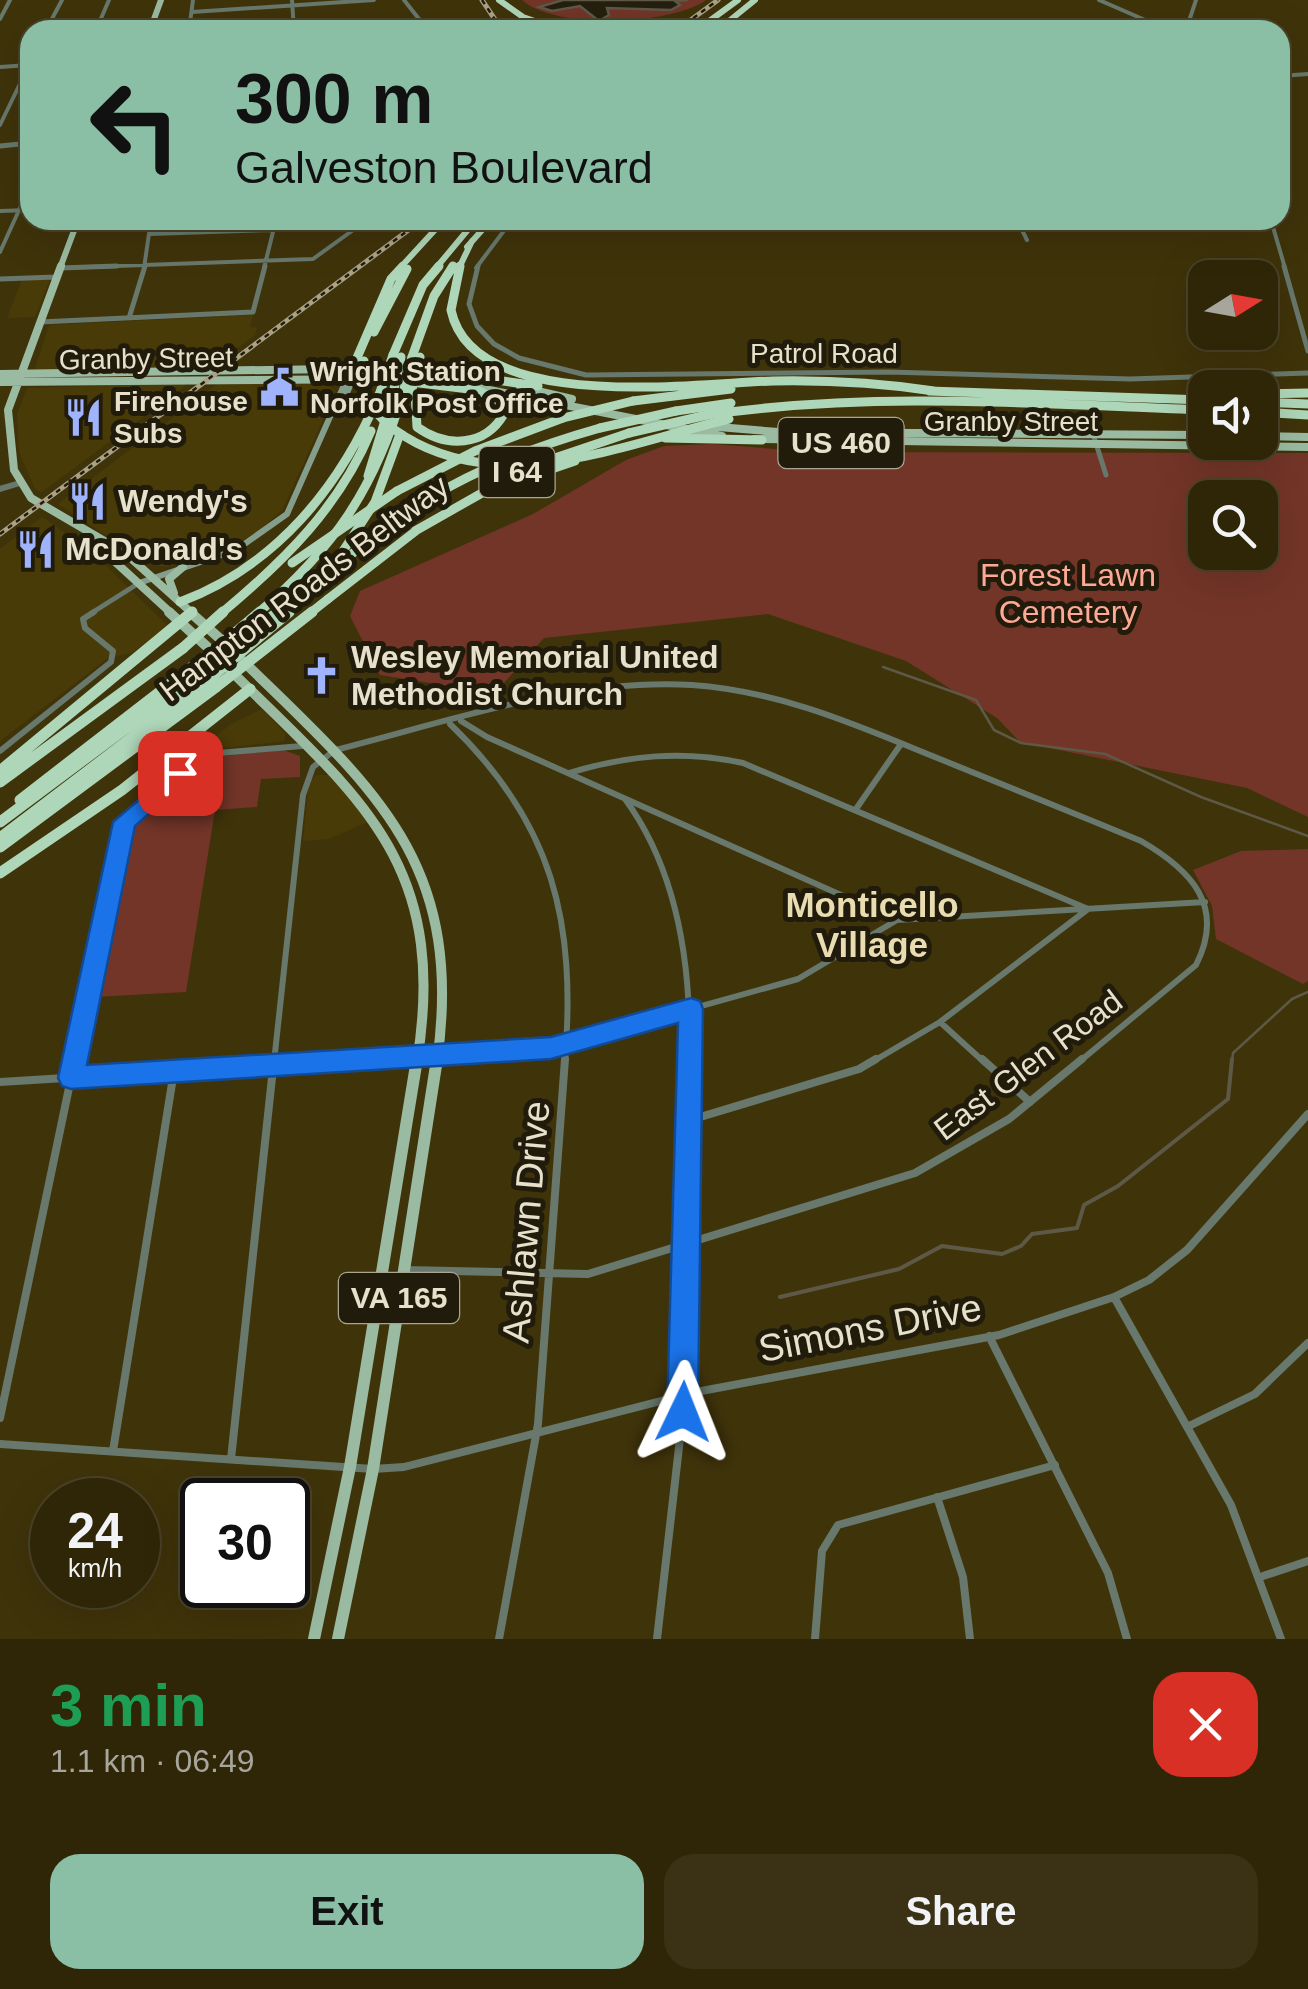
<!DOCTYPE html>
<meta charset="utf-8">
<style>
:root{--surface:#2f2608;--page:#3b3216;--text:#f1f3f6;--muted:#a7a59c;--line:#4a4329;--accent:#8abfa5}
body{margin:0;font-family:Arial,sans-serif;background:var(--page);color:var(--text);height:100vh;display:flex;flex-direction:column;font-size:38px;white-space:nowrap}
*{box-sizing:border-box;margin:0}
p{font-size:32px;color:var(--muted)}
.icon{flex:none;width:55px;height:55px;fill:none;stroke:currentColor;stroke-width:2;stroke-linecap:round;stroke-linejoin:round}
.map{position:relative;height:1639px;overflow:hidden}
.details{display:flex;flex-direction:column;background:var(--surface);flex:1}
.details>*{flex:none}
.hud{position:absolute;left:20px;top:20px;width:1270px;height:210px;border-radius:30px;box-shadow:0 10px 40px #0002,0 0 0 2px var(--line);background:#8abfa5;color:#111;overflow:hidden}
.needle{width:65px;rotate:79deg}
.fabs{position:absolute;left:1188px;top:260px;display:grid;gap:20px}
.fabs a{display:grid;place-items:center;width:90px;height:90px;border-radius:20px;background:var(--surface);box-shadow:0 10px 40px #0002,0 0 0 2px var(--line);font-size:50px}
.speed{position:absolute;left:30px;top:1478px;display:flex;gap:20px;font-size:50px;font-weight:700;text-align:center}
.speed>*{display:grid;place-content:center;width:130px;height:130px;border-radius:50%;background:var(--surface);box-shadow:0 10px 40px #0002,0 0 0 2px var(--line);line-height:1}
.speed small{font-size:25px;font-weight:400}
.speed .limit{border:5px solid #111;border-radius:15px;background:#fff;color:#111}
.pin{position:absolute;display:grid;place-items:center;width:85px;height:85px;color:#fff;margin:-42px;border-radius:20px;box-shadow:0 5px 15px #0006}
.me{position:absolute;width:110px;margin:-55px;rotate:2deg;stroke-linejoin:round;filter:drop-shadow(0 0 8px #0008)}
.turn{display:flex;align-items:center;gap:35px;height:210px;padding:0 50px;font-size:45px}
.turn .icon{width:130px;height:130px;stroke-width:2.5}
.turn b{display:block;font-size:70px;line-height:85px}
.round{display:grid;place-items:center;flex:none;width:105px;height:105px;border-radius:30px;background:var(--page)}
.head{display:flex;align-items:center;justify-content:space-between;height:170px;padding:0 50px}
h1{font-size:60px;font-weight:800;line-height:75px;color:#1e9e55}
.button{display:flex;gap:20px;margin-top:auto;padding:20px 50px}
.button a{flex:1;height:115px;border-radius:30px;background:var(--accent);color:#111;font-size:40px;font-weight:800;line-height:115px;text-align:center}
.button a+a{background:var(--page);color:var(--text)}
.map>svg:first-child{display:block}
</style>
<div class="map">
<svg width="1308" height="1639" viewBox="0 0 1308 1639">
<rect width="100%" height="100%" fill="#3f330a"/>
<path fill="#493b07" d="M50,279L35,317L7,318L22,280Z
M253,315L250,327L257,328L255,335L213,366L35,369L49,325Z
M319,381L336,391L283,509L258,532L226,548L165,567L152,565L58,504L220,382Z
M189,383L42,492L35,489L19,452L17,414L27,388Z
M42,517L91,551L168,626L132,653L108,658L0,741V549Z
M262,709L286,734L284,741L208,750L206,744L231,724Z
M316,775H329L370,821L329,839L303,841L309,782Z"/>
<path fill="#733528" fill-rule="evenodd" d="M522,0H706C672,25 555,30 522,0Z
M712,444L813,452L1308,453V817L1247,788L1020,742L997,718L906,661L768,614L544,638L495,693L380,675L350,616L360,591L533,514L626,460L664,446ZM1205,498H1260V552H1205Z
M283,750L300,756V777L261,779L257,807L215,810L186,992L95,997L131,819L206,758Z
M1308,849V981L1303,984L1216,939L1212,906L1193,870L1241,851Z"/>
<path fill="#241f0e" stroke="#5e5947" stroke-width="2.5" d="M563,0H688L675,1L680,5L671,10L607,8L609,15L599,21L580,6L552,11L539,7Z"/>
<g fill="none" stroke-linecap="round" stroke-linejoin="round">
<path stroke="#5e5947" stroke-width="2.5" d="M883,667L976,700L994,730L1021,743L1105,754L1201,797L1308,836
M1232,1062L1233,1053L1292,999L1308,992"/>
<path stroke="#5e5947" stroke-width="4" d="M780,1297L899,1269L942,1246L1002,1254L1021,1246L1032,1234L1077,1228L1084,1205L1118,1186L1228,1099L1232,1059"/>
<path stroke="#68786c" stroke-width="4" d="M292,0L294,30
M404,0L419,19L421,30
M1099,0L1168,30
M192,12L374,0
M0,19L10,0
M46,30L62,0
M96,30L109,0
M189,30L193,0
M1186,30L1196,0
M0,67L29,65
M1280,76L1308,74
M0,125L30,63
M0,211L30,210
M1017,220L1027,240
M1271,220L1285,268
M77,221L103,220
M150,234L273,230
M0,252L30,186
M60,268L313,259L367,220
M144,268L151,220
M264,268L276,220
M476,268L512,220"/>
<path stroke="#68786c" stroke-width="5" d="M478,266L469,304L477,326L494,344L519,358L586,375L889,372L1130,379L1308,373
M1284,266L1308,351
M60,268L117,266
M0,279L56,277
M129,318L145,266
M40,322L253,312L265,266
M1093,434L1106,475
M90,614L139,583"/>
<path stroke="#68786c" stroke-width="6" d="M461,721L487,737L897,920
M450,724C554,824 576,922 565,1062
M0,751L111,662L113,651L85,628L83,619L94,612
M569,773C628,755 683,750 743,763L1088,909L940,1022L872,1062
M625,799C680,874 692,971 689,1062
M856,809L901,744
M940,1022L984,1062
M75,1062L125,822L207,754L302,746
M274,1062L303,795L313,767L335,750C450,721 572,678 692,685C778,691 852,723 930,755C1001,784 1071,812 1141,841C1191,870 1226,906 1196,965L1079,1062
M332,1062L551,1048L798,979L897,920L1205,902"/>
<path stroke="#68786c" stroke-width="8" d="M982,1059L1030,1102
M0,1082L372,1059
M687,1121L859,1069L876,1059
M405,1270L588,1274L915,1173L1009,1119L1082,1059
M1114,1297L1231,1505L1281,1639
M989,1336L1108,1573L1127,1639
M0,1418L75,1059
M1189,1426L1255,1394L1308,1343
M0,1444L373,1469L404,1467L696,1392L999,1335L1114,1297L1149,1280L1187,1250L1308,1114
M113,1451L174,1071
M231,1459L274,1059
M937,1497L963,1577L970,1639
M1263,1576L1308,1561
M499,1639L538,1424L565,1059
M657,1639L686,1386L682,1311L690,1059
M815,1639L822,1551L838,1525L1055,1465"/>
<path stroke="#68786c" stroke-width="5" d="M0,146L30,143"/>
<path stroke="#68786c" stroke-width="6" d="M0,489L20,483"/>
<path stroke="#859e8b" stroke-width="6" d="M343,402L358,367
M139,583L236,550L287,514L349,374"/>
<path stroke="#9abba2" stroke-width="6" d="M150,30L161,0
M60,268L78,220"/>
<path stroke="#9abba2" stroke-width="8" d="M61,266L8,410L14,470L31,498L125,553L193,614
M0,374L395,368
M0,382L388,379
M474,387L722,436
M520,387L572,399
M706,426L778,432L1205,435
M1260,436L1308,437
M754,439L1308,447
M94,537L100,548L172,614
M174,593L169,579L183,567"/>
<path stroke="#9abba2" stroke-width="10" d="M169,612L215,654
M190,612L227,645
M243,661C374,789 465,861 437,1062
M230,670C360,798 449,862 417,1062"/>
<path stroke="#9abba2" stroke-width="12" d="M314,1639L350,1467L417,1059
M338,1639L373,1469L437,1059"/>
<path stroke="#aed6b8" stroke-width="6" d="M499,0L523,17L561,30
M697,30L738,0
M718,30L755,0
M737,30H775
M467,247L491,220
M400,268L444,220
M436,268L476,220
M459,268L472,241"/>
<path stroke="#aed6b8" stroke-width="9" d="M460,266L451,310C473,415 696,383 773,381C827,380 881,383 934,391
M374,332L407,269
M393,355L423,285L439,266
M412,357L434,296L453,266
M353,367L391,279L403,266
M426,370L538,386
M379,378L477,390L499,401L504,414C485,447 446,448 417,427L415,393
M929,391L1205,400
M1260,394L1308,393
M633,401L731,389
M1260,402L1308,404
M676,411L731,403
M1260,412L1308,415
M707,415C873,391 1038,404 1205,410
M665,438L762,440
M543,462L629,433
M368,476L393,394
M397,491L475,451L563,418
M385,528C450,479 522,450 600,428
M415,531L482,493L575,461
M332,568L375,502L400,434
M328,599L417,530
M180,602C276,566 340,487 379,395
M224,611C286,559 339,507 371,431
M257,614C334,548 374,490 403,393"/>
<path stroke="#aed6b8" stroke-width="11" d="M240,629L260,612
M0,771L192,612
M0,782L183,648
M20,800L197,663
M0,822L204,670
M0,838L210,678
M0,847L216,687
M0,873L122,790L250,689"/>
<defs>
<path id="rail" d="M482,0L502,30
M677,30L718,0
M0,534L422,220"/>
</defs>
<use href="#rail" stroke="#aba286" stroke-width="5"/>
<use href="#rail" stroke="#201b0b" stroke-width="2.5" stroke-dasharray="5" stroke-linecap="butt"/>
<path stroke="#aed6b8" stroke-width="9" d="M364,361C360,396 375,419 404,436C504,498 624,444 729,419
M403,393L412,357
M411,393L420,357
M393,394L401,357
M379,395L393,355
M563,418L633,401
M600,428L676,411
M629,433L707,415
M292,563L397,491
M220,614L224,611
M275,614L385,528
M286,614L299,603
M309,614L328,599"/>
<path stroke="#aed6b8" stroke-width="11" d="M183,648L223,612
M197,663L240,629
M204,670L278,612
M210,678L289,612
M216,687L312,612"/>
</g>
<path fill="#1a73e8" stroke="#114b97" stroke-width="2.5" d="M180,765L191,773L188,779L135,826L87,1065L551,1037L691,998L700,1001L703,1009L698,1412L694,1423L683,1428L672,1423L667,1412L678,1023L551,1059L71,1089L62,1086L58,1078L113,822Z"/>
<defs>
<symbol id="civic-bare" viewBox="-9 -9 18 18"><path d="M-.6-6.5H3V-4.5H.6V-3L4-1V1h2V6H-6V1h2V-1L-.6-3ZM-1.2 2.5V6h2.4V2.5Z" fill="#a0b3fd" stroke="#201b0b" stroke-width="2.5" paint-order="stroke"/></symbol>
<symbol id="restaurant-bare" viewBox="-9 -9 18 18"><path d="M-5-6h1v4h1v-4h1v4h1v-4h1v5L-1.5 .5V6h-2V.5L-5-1ZM5-6V6H3V1.5H1.5Q1.5-4 5-6Z" fill="#a0b3fd" stroke="#201b0b" stroke-width="2.5" paint-order="stroke"/></symbol>
<symbol id="church-bare" viewBox="-9 -9 18 18"><path d="M-1.2-6h2.4v3.5h3.3v2.4h-3.3V6h-2.4V-.1h-3.3v-2.4h3.3Z" fill="#a0b3fd" stroke="#201b0b" stroke-width="2.5" paint-order="stroke"/></symbol>
</defs>
<g fill-rule="evenodd">
<use href="#civic-bare" x="252" y="360" width="55" height="55"/>
<use href="#restaurant-bare" x="56" y="390" width="55" height="55"/>
<use href="#restaurant-bare" x="60" y="474" width="55" height="55"/>
<use href="#restaurant-bare" x="8" y="522" width="55" height="55"/>
<use href="#church-bare" x="294" y="648" width="55" height="55"/>
</g>
<g text-anchor="middle" stroke-width="10" stroke-linejoin="round" paint-order="stroke">
<g font-size="28" fill="#e7e0cb" stroke="#201b0b">
<text x="824" y="363">Patrol Road</text>
<text transform="translate(146 358) rotate(-1)" y="10">Granby Street</text>
<text x="1011" y="431">Granby Street</text>
</g>
<g font-size="28" font-weight="bold" fill="#e7e0cb" stroke="#201b0b" text-anchor="start">
<text x="310" y="381">Wright Station<tspan x="310" dy="32">Norfolk Post Office</tspan></text>
<text x="114" y="411">Firehouse<tspan x="114" dy="32">Subs</tspan></text>
</g>
<g fill="#201b0b" stroke="#aba591" stroke-width="2.5">
<rect x="778.5" y="418" width="125" height="50" rx="8"/>
<rect x="479.5" y="447" width="75" height="50" rx="8"/>
<rect x="339" y="1273" width="120" height="50" rx="8"/>
</g>
<g font-size="30" font-weight="bold" fill="#e7e0cb">
<text x="841" y="453">US 460</text>
<text x="517" y="482">I 64</text>
<text x="399" y="1308">VA 165</text>
</g>
<g font-size="32" font-weight="bold" fill="#e7e0cb" stroke="#201b0b" text-anchor="start">
<text x="118" y="512">Wendy's</text>
<text x="65" y="560">McDonald's</text>
<text x="351" y="668">Wesley Memorial United<tspan x="351" dy="37">Methodist Church</tspan></text>
</g>
<g font-size="32" fill="#ffa895" stroke="#201b0b">
<text x="1068" y="586">Forest Lawn<tspan x="1068" dy="37">Cemetery</tspan></text>
</g>
<g font-size="32" fill="#e7e0cb" stroke="#201b0b">
<text transform="translate(304 588) rotate(-37)" y="11">Hampton Roads Beltway</text>
<text transform="translate(1028 1065) rotate(-37)" y="11">East Glen Road</text>
</g>
<g font-size="35" font-weight="bold" fill="#eadcb1" stroke="#201b0b">
<text x="872" y="917">Monticello<tspan x="872" dy="40">Village</tspan></text>
</g>
<g font-size="38" fill="#e7e0cb" stroke="#201b0b">
<text transform="translate(526 1222) rotate(-85)" y="13">Ashlawn Drive</text>
<text transform="translate(870 1328) rotate(-11)" y="13">Simons Drive</text>
</g>
</g>
</svg>
<div class="fabs">
<a><svg class="needle" viewBox="-14 -14 28 28"><path d="M0-13l5 13h-10z" fill="#e53935"/><path d="M0 13l5-13h-10z" fill="#a7a59c"/></svg></a>
<a><svg class="icon" aria-label="sound" viewBox="0 0 24 24"><path d="M4 9h4l5-4v14l-5-4H4zM17 9q2 3 0 6"/></svg></a>
<a><svg class="icon" aria-label="search" viewBox="0 0 24 24"><circle cx="10" cy="10" r="6"/><path d="M15 15l6 6"/></svg></a>
</div>
<div class="speed"><div>24<small>km/h</small></div><div class="limit">30</div></div>
<div class="pin" style="left:180px;top:773px;background:#d93025"><svg class="icon" aria-label="arrive" viewBox="0 0 24 24"><path d="M6 21V4h12l-3 4 3 4H6"/></svg></div>
<svg class="me" style="left:683px;top:1412px" viewBox="-20 -20 40 40"><path d="M0-17L14 15 0 8-14 15z" fill="#1a73e8" stroke="#fff" stroke-width="4"/></svg>
<div class="hud">
<div class="turn"><svg class="icon" aria-label="left" viewBox="0 0 24 24"><path d="M17 20v-9H6M10 6l-5 5 5 5"/></svg><div><b>300 m</b>Galveston Boulevard</div></div>
</div>
</div>
<section class="details">
<div class="head"><div><h1>3 min</h1><p>1.1 km · 06:49</p></div><a class="round" style="background:#d93025;color:#fff"><svg class="icon" aria-label="close" viewBox="0 0 24 24"><path d="M6 6l12 12M18 6L6 18"/></svg></a></div>
<div class="button"><a>Exit</a><a>Share</a></div>
</section>
